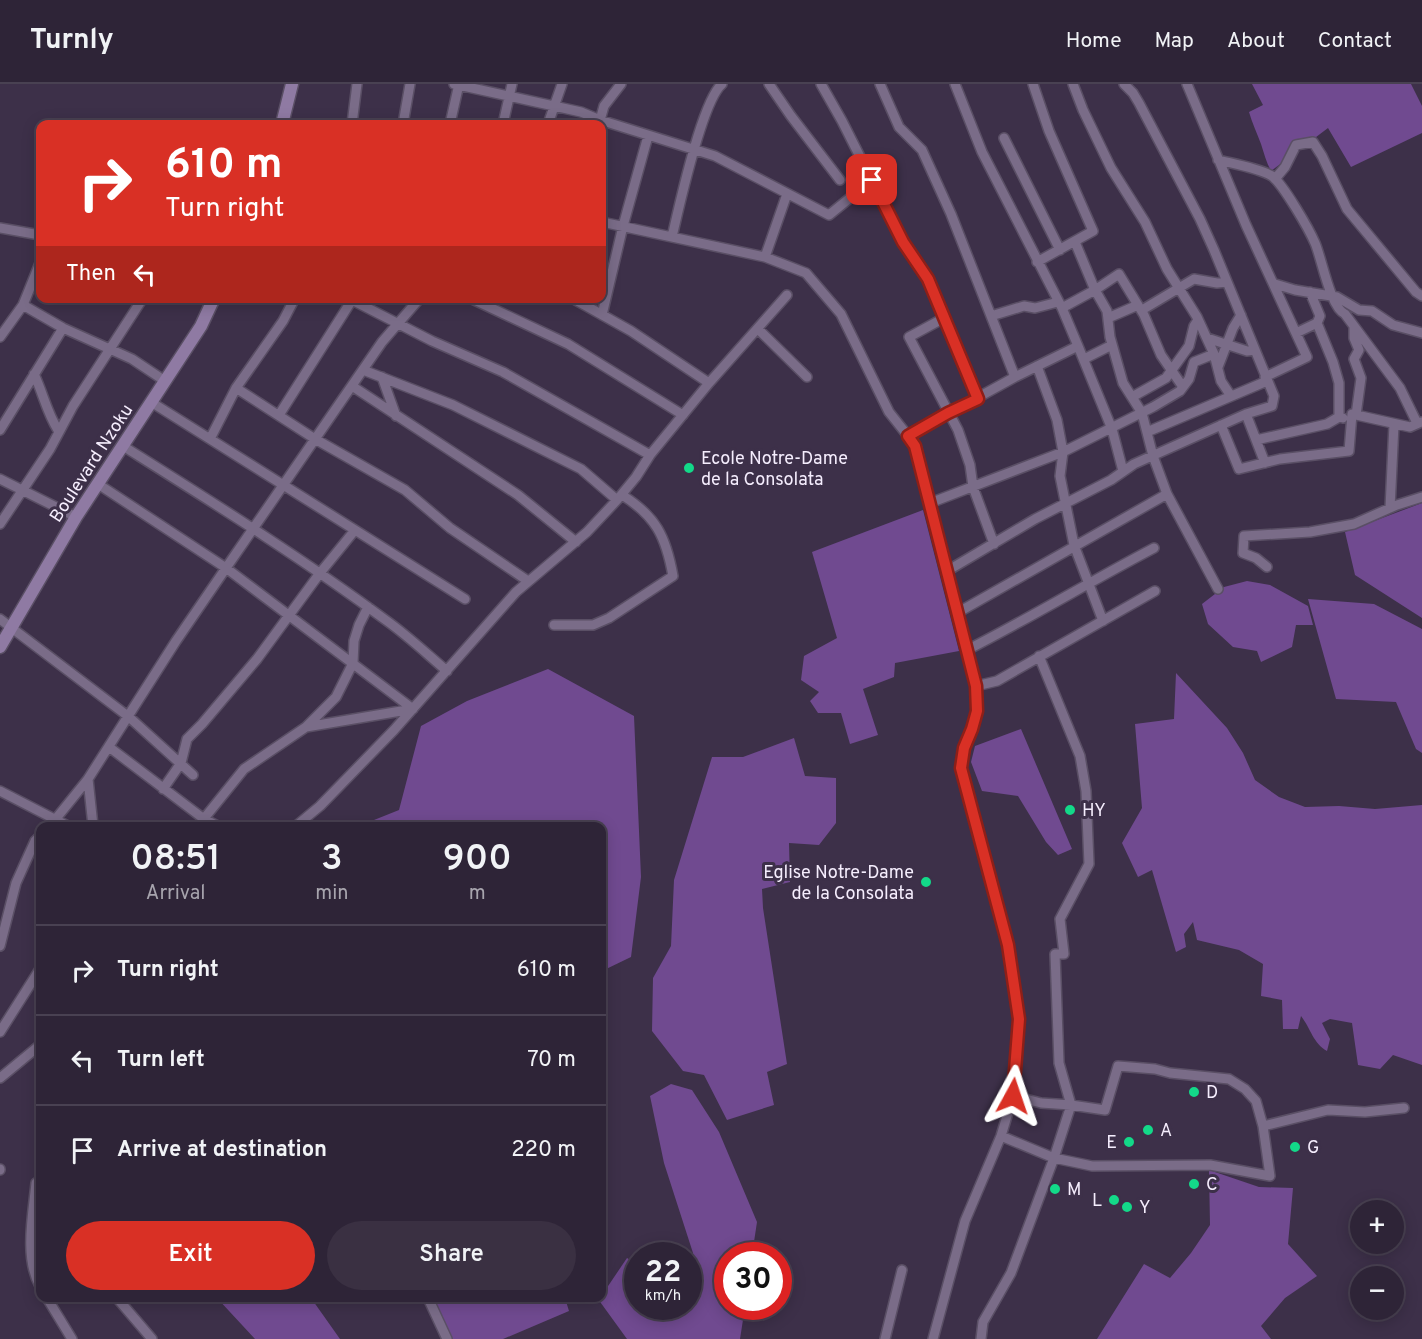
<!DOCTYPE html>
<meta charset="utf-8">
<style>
:root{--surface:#2e2437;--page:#3a3042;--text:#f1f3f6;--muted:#a7a4ad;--line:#494152;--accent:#d93025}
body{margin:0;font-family:Overpass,sans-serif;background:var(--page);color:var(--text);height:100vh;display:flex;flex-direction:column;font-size:22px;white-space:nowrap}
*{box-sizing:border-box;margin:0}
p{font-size:20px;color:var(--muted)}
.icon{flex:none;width:33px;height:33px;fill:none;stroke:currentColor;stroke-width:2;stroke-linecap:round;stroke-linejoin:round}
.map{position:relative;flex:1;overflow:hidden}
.drawer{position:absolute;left:36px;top:738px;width:570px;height:480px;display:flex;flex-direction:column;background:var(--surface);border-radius:12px;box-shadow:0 3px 15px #0003,0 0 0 2px var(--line)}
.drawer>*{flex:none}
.guide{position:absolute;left:36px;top:36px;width:570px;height:183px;border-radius:12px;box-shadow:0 3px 15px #0003,0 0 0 2px var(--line);background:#d93025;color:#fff;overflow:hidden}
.tools{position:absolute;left:1350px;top:1116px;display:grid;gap:12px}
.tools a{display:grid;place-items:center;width:54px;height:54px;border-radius:50%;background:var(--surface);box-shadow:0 3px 15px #0003,0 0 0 2px var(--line);font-size:30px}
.speed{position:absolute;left:624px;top:1158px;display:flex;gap:12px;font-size:30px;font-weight:700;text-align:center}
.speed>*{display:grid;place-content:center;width:78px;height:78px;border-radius:50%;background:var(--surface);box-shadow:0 3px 15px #0003,0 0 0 2px var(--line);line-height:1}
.speed small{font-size:15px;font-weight:400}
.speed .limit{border:9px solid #d22;background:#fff;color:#111}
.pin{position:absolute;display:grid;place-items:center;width:51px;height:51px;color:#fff;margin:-26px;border-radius:12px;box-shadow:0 3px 9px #0006}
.me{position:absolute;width:66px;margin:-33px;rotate:5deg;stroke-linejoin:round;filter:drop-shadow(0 0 4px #0008)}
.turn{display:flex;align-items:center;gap:21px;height:126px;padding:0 30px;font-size:27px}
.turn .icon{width:78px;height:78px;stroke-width:2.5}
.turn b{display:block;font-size:42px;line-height:51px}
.then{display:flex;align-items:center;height:57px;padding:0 30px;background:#0003;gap:12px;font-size:22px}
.eta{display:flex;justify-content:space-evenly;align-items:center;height:102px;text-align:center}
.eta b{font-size:36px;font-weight:600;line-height:42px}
.cta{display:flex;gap:12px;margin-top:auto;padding:12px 30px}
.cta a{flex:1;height:69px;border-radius:36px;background:var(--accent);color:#fff;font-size:24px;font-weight:600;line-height:69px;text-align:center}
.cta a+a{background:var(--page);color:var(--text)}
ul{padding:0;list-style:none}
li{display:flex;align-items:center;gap:18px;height:90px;padding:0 30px;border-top:2px solid var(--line)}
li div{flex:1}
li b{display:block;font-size:22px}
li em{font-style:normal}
header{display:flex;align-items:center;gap:36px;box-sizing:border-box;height:84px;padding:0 30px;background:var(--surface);border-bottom:2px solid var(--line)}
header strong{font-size:28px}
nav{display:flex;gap:33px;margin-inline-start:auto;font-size:21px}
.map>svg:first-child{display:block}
</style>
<header>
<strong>Turnly</strong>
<nav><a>Home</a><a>Map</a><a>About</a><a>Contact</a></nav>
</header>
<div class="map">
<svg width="1422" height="1255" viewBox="0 0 1422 1255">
<rect width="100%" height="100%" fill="#3d3049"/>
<path fill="#704a90" d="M1252,0H1411L1422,22V49L1351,83L1328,44L1271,87C1266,78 1264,69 1261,60C1257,49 1252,39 1249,28L1263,21Z
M1422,419V534L1355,491L1345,448Z
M923,426L959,567L895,579L894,593L863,605L878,651L850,660L841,629H818L810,617L819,608L801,596L804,572L837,554L812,468Z
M1247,497L1270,501L1308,522L1313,541H1296L1292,563L1261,578L1257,567L1233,563L1208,540L1202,520L1224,503Z
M1308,515L1374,520L1422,545V669L1416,665L1396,618L1336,615Z
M548,585L634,632L641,793L631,873L602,887V742H359L399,726L421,642L467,617Z
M1176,589L1227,644L1243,669L1255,696L1279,713L1305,723L1339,722L1375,725L1422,721V981L1393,971L1380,985L1358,981L1352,939L1330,935L1322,939L1330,955L1327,967C1313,959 1311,945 1301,932L1298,945H1283L1282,916L1261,912L1263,880L1239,866L1197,856L1193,838L1184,850L1186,863L1176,868L1152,786L1138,793L1122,759L1142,724L1135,640L1174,635Z
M1021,645L1072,765L1058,771L1046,758L1018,712L982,707L971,678L975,662Z
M794,654L805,692L836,694V739L819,761L789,759L790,798L762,805L763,824L787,980L767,988L774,1021L727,1036L704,991L683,987L652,947L653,894L671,862L674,796L712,673H743Z
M671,1000L692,1006L719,1048L757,1138L752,1171L728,1172V1222L745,1223L740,1255H627L598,1215L602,1214V1211L627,1174L637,1180L638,1222H688L689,1174L693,1169L664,1079L650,1012Z
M1209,1086L1259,1103L1293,1104L1288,1160L1317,1192L1285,1214L1261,1242L1271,1255H1097L1144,1180L1170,1194L1191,1169L1210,1141Z
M217,1214H311L340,1255H255Z
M429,1214H565L569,1227L503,1255H447Z"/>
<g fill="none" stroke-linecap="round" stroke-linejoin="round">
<defs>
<path id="street" d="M454,0L581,28L600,36L715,72L829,131L872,96
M769,0L791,32L840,96
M821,0L842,37L903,158L928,195L978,315
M880,0L899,43L922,66L951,130L1015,293
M955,0L982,68L1062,224L1078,262L1112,345L1123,387
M1033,0L1049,47L1093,147L1037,178
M1073,0L1083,26L1111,84L1145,138L1167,185L1197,233L1214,270L1221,297L1231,312
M1187,0L1246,141L1307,273L1265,293
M352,40L357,0
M403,40L410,0
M450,40L459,0
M503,40L512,0
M548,40L562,0
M599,40L604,22L621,0
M1004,54L1060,166
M1218,76C1234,80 1258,84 1272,92C1283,100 1309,145 1315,159C1322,175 1330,223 1345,230L1400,304L1417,339
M1275,95L1285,83L1296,61L1313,58L1322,72L1347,125L1416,208L1422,212
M602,138L765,173L806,189L841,230L889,328L916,362L976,602L977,627L972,645L964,664L961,684L1008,861L1019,935L1013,1012L1001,1052L965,1137L933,1255
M0,144L40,151
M672,153C679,123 702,17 722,0
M1075,158L1095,206L1107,227L1110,253L1123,299L1142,329L1153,372L1167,410L1218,505
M765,173L787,110
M1275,200L1295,206L1337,213L1359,226L1372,227L1393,241L1422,249
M1310,208L1320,232L1317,239L1333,278L1339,299V333
M348,214L432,257L503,288L650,371
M470,214L568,260L683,331
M572,214L631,247L709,299
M23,221L63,244L132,275L165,297
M1062,224L1095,206L1119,190L1144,231L1161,271L1183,303
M1142,226L1194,195L1217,199L1227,198
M602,231L623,142L648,52
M991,232L1024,222L1035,224L1058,218
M944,234L909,253L958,346L970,381L973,403L994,460
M1108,234L1138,221
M1354,244V254L1359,266L1354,275L1361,294L1356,331
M758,245L807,293
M1296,249L1317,239
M0,253L23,221L40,179
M1207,254L1247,267L1255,266
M1084,275L1112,261
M1037,282L1057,336L1063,368L1060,392L1074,461L1103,537
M1218,283L1233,244L1241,231
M363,286L453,321L581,385L617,416L636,393L650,371L709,299L787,211
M34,290C43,309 47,329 58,346
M382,293L396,332
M352,302L518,411L576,458
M236,304L315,355L405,406L450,444L528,497
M1132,313L1166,294L1189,262L1194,242L1198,236
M151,318L465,515
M1246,330L1265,379
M279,331L352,216
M1221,341L1239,385L1280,375L1349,367L1352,330L1410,343L1421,338
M0,346L63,244
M1147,348L1267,297
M908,352L1015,293L1078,262
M210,355L236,304L283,237L295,214
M1256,356L1327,340L1339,333L1343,334
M123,362C212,418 302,474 387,537C408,552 427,570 447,587
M0,395L76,433
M98,400L226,484L413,625
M930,419L1063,368L1153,323L1180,307L1189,295L1194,278L1214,270
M1390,424L1394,340
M0,440L50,365L73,322L143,214
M1267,483L1256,474L1243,469L1244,452L1310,448L1354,440L1397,421L1422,413
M947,487L1035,435L1111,396L1134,380L1246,330L1272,322L1274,312L1214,166L1200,135L1139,19L1133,9L1124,0
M957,529L1167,410
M0,535L129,633L193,691
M554,541H593L609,534L673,492C666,453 656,432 622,411
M967,566C1030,534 1091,497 1154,464
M976,602L997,597L1155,507
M306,643L413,625
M109,663L204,735L218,742
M163,705L181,679L187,655L202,640L257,575L320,489L355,446
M0,707L68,742
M50,742L88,695
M93,742L88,695L176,557L226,484L382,258L420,214
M198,742L244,685L306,643L336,613L353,579L354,557L359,541L368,523
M296,742L320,722L394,646L516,508L587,448L617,416
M0,862L16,799L35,757L40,752
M0,948L40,885
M0,994L40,961
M1013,1012L1041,1019L1071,1021L1105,1026L1118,982L1155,985L1170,989L1229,995L1245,1005L1256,1017L1263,1042
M1001,1052L1054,1074L1092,1082L1210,1081L1270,1092L1263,1042L1328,1026L1365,1028L1404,1024
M0,1086V1085
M36,1099C33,1130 24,1174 40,1202
M47,1214L72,1255
M117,1214L152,1255
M428,1214L447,1255
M885,1255L902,1186
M981,1255L983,1238L1011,1189L1054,1074L1071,1021L1059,979L1055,870H1064L1060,835L1089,780L1086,707L1080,672L1039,572"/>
<path id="secondary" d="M282,40L292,0
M0,563L76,433L201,242L214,214"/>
</defs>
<use href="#street" stroke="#5a4f65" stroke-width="12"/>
<use href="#secondary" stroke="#5a4f65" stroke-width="15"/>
<use href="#street" stroke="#7a6c88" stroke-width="9"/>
<use href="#secondary" stroke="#8f7aa3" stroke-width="12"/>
</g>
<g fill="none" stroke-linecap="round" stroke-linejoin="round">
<defs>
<path id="route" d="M872,96L903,158L928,195L978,315L948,329L908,352L915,362L976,602L977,627L972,645L964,664L961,684L1008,861L1019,935L1013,1012"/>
</defs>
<use href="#route" stroke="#8d1f18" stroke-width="15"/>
<use href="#route" stroke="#d93025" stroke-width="10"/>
</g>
<g fill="#13d989" stroke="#3d3049" stroke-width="2">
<circle cx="689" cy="384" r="6"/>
<circle cx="1070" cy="726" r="6"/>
<circle cx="926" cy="798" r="6"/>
<circle cx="1194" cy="1008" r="6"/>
<circle cx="1148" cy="1046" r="6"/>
<circle cx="1129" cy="1058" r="6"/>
<circle cx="1295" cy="1063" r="6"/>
<circle cx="1194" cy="1100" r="6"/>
<circle cx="1055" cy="1105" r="6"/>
<circle cx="1114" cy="1116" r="6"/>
<circle cx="1127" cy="1123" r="6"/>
</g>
<g text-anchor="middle" stroke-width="6" stroke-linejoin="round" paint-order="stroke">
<g font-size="18" fill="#f5edfd" stroke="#3d3049" text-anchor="start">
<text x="701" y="380">Ecole Notre-Dame<tspan x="701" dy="21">de la Consolata</tspan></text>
<text x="1082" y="732">HY</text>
<text x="914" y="794" text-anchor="end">Eglise Notre-Dame<tspan x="914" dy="21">de la Consolata</tspan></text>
<text x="1206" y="1014">D</text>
<text x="1160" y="1052">A</text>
<text x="1117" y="1064" text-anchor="end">E</text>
<text x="1307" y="1069">G</text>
<text x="1206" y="1106">C</text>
<text x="1067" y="1111">M</text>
<text x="1102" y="1122" text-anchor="end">L</text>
<text x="1139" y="1129">Y</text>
</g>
<g font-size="18" fill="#f5edfd" stroke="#3d3049">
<text transform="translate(91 379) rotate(-57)" y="6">Boulevard Nzoku</text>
</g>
</g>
</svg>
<div class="tools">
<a>+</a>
<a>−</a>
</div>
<div class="speed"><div>22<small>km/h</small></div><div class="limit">30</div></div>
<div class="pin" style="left:872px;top:96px;background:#d93025"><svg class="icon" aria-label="arrive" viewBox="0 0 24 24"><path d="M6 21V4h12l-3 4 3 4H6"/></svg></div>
<svg class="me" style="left:1013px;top:1012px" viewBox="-20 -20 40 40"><path d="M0-17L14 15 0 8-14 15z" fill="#d93025" stroke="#fff" stroke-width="4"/></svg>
<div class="guide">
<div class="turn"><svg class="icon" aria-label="right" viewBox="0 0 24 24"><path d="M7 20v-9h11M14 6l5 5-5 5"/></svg><div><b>610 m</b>Turn right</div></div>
<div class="then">Then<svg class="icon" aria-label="left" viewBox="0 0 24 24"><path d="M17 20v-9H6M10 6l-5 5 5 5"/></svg></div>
</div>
<section class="drawer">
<div class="eta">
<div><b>08:51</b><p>Arrival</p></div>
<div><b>3</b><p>min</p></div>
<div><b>900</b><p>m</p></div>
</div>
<ul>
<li><svg class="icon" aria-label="right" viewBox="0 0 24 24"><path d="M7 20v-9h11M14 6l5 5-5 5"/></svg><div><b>Turn right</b></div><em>610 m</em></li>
<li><svg class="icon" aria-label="left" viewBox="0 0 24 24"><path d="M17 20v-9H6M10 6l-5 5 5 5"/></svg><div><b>Turn left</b></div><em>70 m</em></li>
<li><svg class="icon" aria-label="arrive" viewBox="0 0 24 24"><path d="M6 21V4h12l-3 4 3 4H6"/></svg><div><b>Arrive at destination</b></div><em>220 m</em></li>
</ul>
<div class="cta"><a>Exit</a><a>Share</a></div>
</section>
</div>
